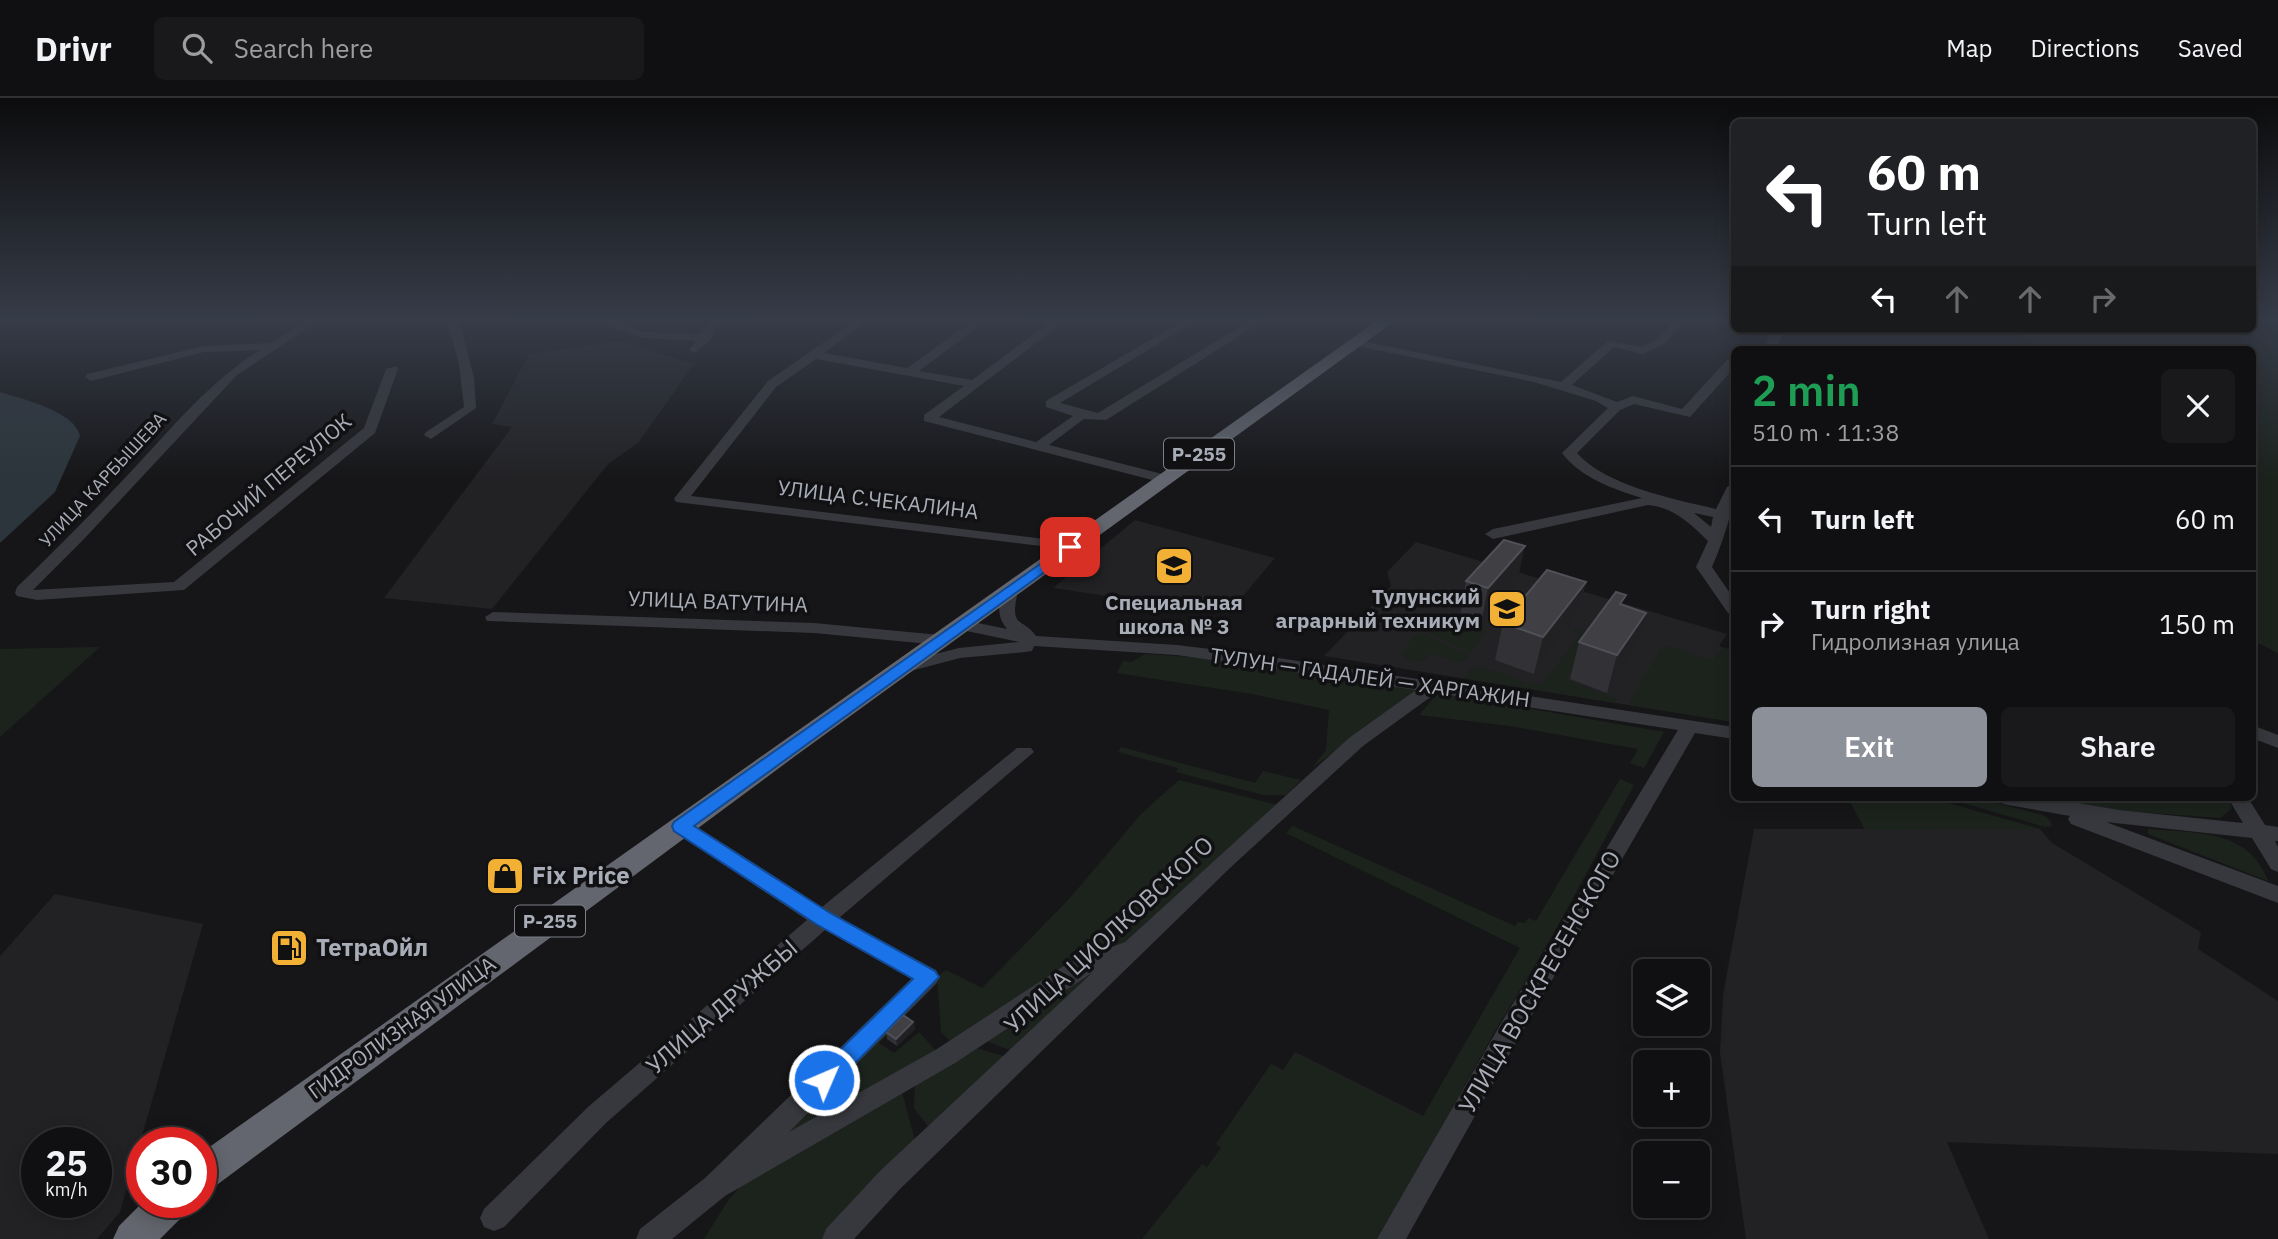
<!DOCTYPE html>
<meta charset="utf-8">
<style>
:root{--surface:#101012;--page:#19191b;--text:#f1f3f6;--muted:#9c9d9f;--line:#303032;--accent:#8c9099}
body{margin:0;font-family:"IBM Plex Sans",sans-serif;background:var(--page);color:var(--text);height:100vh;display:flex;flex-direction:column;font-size:26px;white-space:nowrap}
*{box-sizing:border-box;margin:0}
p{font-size:23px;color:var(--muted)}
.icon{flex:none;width:38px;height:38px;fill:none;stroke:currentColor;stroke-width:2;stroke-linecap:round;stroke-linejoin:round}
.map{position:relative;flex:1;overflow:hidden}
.side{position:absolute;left:1731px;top:248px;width:525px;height:455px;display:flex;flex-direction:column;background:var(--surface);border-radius:10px;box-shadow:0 4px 18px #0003,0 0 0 2px var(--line)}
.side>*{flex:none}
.top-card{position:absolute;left:1731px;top:21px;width:525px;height:214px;border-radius:10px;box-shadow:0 4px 18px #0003,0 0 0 2px var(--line);background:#202124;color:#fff;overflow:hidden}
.fabs{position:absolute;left:1633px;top:861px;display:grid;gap:14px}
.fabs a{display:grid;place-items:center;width:77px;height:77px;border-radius:10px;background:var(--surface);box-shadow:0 4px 18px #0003,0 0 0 2px var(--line);font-size:35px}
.speed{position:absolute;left:21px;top:1029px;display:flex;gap:14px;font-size:35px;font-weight:700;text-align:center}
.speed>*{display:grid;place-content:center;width:91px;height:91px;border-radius:50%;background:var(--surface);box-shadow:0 4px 18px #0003,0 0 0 2px var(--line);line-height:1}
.speed small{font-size:18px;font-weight:400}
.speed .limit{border:10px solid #d22;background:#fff;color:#111}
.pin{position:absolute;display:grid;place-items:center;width:60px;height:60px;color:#fff;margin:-30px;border-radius:14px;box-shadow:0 4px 10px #0006}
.me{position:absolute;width:77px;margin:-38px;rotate:45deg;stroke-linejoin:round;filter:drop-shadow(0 0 5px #0008)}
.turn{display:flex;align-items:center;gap:24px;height:147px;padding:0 21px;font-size:32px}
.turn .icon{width:91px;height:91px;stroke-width:2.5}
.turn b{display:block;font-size:49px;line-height:60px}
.lanes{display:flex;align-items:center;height:66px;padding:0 21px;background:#0003;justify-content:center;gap:35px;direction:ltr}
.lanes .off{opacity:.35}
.round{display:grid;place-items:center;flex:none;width:74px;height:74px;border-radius:10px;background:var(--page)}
.headline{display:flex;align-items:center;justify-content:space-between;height:119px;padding:0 21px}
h1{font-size:42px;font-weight:600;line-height:52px;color:#1e9e55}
.cta{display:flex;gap:14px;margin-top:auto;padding:14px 21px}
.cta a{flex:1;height:80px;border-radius:10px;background:var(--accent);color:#fff;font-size:28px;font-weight:600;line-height:80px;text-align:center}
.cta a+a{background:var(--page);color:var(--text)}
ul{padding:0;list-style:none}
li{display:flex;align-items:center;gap:21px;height:105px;padding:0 21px;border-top:2px solid var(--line)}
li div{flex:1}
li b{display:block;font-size:26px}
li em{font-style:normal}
header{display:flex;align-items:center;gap:42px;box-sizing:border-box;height:98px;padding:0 35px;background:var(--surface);border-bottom:2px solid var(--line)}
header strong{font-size:33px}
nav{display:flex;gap:38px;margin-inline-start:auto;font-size:24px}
.search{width:490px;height:63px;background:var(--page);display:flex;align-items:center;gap:18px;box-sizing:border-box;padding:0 24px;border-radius:10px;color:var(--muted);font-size:26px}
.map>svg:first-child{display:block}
</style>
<header>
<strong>Drivr</strong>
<div class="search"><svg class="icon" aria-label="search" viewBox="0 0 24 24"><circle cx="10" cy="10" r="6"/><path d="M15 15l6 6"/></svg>Search here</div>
<nav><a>Map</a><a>Directions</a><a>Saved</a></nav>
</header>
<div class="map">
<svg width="2278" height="1141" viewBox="0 0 2278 1141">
<rect width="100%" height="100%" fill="#161618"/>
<path fill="#222225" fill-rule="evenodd" d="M620,243L694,266L638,345L609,365L492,511L384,500L512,329L492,326L529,256Z
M1135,422L1275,460L1228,516L1053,490Z
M1416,444L1727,536L1719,548L1734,553V624L1324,558L1391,488L1387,474Z
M1754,731H2040L2052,745L2201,834L2198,851L2278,903V1056L1947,1044L1989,1141H1746L1720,955L1723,897Z
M55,796L203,826L120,1114L97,1141H0V858ZM37,1045H96V1104H37Z"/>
<path fill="#1c231d" d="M2252,222H2278V555L2252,542V252H2038L2014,231H2252Z
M1436,514L1487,533L1471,554L1420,532Z
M1576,530L1598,537L1567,582L1618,601L1615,605L1464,580L1468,572C1494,562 1517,591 1543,585L1580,536L1574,533Z
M1418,534L1469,556L1462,565L1430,555L1424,564L1406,562L1401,556Z
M1662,548L1672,549L1713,562L1723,550L1734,553V624L1628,607Z
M100,549L0,639V551Z
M1145,556L1192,559L1418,592L1312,670L1326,652L1329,612L1252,596L1117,575L1123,563L1132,564Z
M1438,595L1664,634L1644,670L1630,665L1638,651L1510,628L1419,617Z
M1121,649L1255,685L1263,673L1301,682L1286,697H1263L1176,674L1178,670L1118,654Z
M1620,681L1634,687L1553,837L1494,935L1378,1141H1142L1202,1066L1207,1069L1221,1050L1216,1046L1271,966L1283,972L1295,954L1423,1018L1520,850L1286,735L1293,728L1515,828L1518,824L1525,825L1528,820L1536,823Z
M1179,682L1278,707L1116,852L953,946L941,934L937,879L946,872L982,890L1069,801L1142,715Z
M1848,700H1931L2040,731L1865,732Z
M1946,700H1977L2043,717L2050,722L2052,728L2045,729Z
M2047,700H2229L2232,710L2220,720L2098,711Z
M2148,731C2194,735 2250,731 2268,783L2148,736Z
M1093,877L1012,953L986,943L1067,884Z
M879,932L887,937L879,945L894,955L919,934L936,953L766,1050Z
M976,950L1007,959L928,1028L914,1010L915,987Z
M902,994L915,1042L824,1141H704L729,1101L748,1081Z"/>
<path fill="#2c353c" d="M0,294C22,301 75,313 80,338L55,394L0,445Z"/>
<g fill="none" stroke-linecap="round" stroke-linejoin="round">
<path fill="#37383d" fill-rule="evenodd" d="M307,222H320L237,277L84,441L33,492L174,484L364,330L386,271L396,268L398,271L375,335L184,492L37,502L17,498L15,495L17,489C59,449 99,408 138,366C176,325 212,282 260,252L204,254L91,283L85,279L87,276L204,248L271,245Z
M447,222H458L461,229L474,280L476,310L431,341L424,337L426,334L464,309L459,266Z
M593,222H610L643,234L701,236L711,222H722L710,242L695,255L689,252L696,243L642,240Z
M856,222H869L824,255L907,270L974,222H987L919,273L972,282L1053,222H1066L939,319L1036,344L1073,318L1046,309V303L1184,222H1198L1060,305L1098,315L1251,222H1265L1106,322L1084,321L1049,347L1170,378V384H1160L924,323V317L964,288L816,261L776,289L691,398L1070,444L1075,446L1078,449L1075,452L676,404L674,401L676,398L768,283Z
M1674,222H1685L1666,245L1643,256L1614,249L1572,287L1617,304L1633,298L1682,311L1727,262H1734V270L1690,319L1634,306L1620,312L1577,355C1606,388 1674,401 1716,411L1727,389L1734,385C1734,413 1723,443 1712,469L1734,501V517L1728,515L1696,469L1708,443C1691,426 1673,409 1648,407L1493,441L1485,436L1493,431L1642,400C1613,391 1581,380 1562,355L1608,310L1596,303L1534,284L1357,248L1351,245L1357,242L1561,284L1608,243L1642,249L1658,241ZM1694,415L1713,419L1711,429Z
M1772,231H1784L1776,252H1764Z
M1010,488L1018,493C1009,532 1022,518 1036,538L1177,547L1259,557L1734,629V641L1695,635L1518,941L1406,1141H1377L1500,927L1678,632L1436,595L1363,648L1231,769L900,1091L854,1141H822L826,1131L880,1073L1092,875L955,965L725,1098L672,1141H636L640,1131L705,1080L911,881L825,832L606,1025L504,1129L494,1133L484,1129L480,1120L484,1111L588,1009L807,822L674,733L671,728L674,723H688L822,809L1017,650H1031L1034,654L839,820L936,872L940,879L936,886L789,1034L937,951L1067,866L1125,844L1349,640L1416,592L1177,557L1034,548L1032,553L1026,554L960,560L903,575L897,574L894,570L897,566L959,550L1019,544L957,531L955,527L963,522L1007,531C997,519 998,508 1002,493Z
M493,514L814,525L940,537L948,542L940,547L814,535L487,523L485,519Z
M2252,627L2278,637V650L2252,640Z
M1998,700H2048L2119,712L2243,725L2228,700H2248L2265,727L2278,729V743H2275L2278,749V774L2271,771L2252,740L2106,724L2278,788V805L2071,726L2068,721L2070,718L2008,707L2001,705Z"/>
<path fill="#63666e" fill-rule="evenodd" d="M1378,222H1396L798,656L214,1089L201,1094V1055Z
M143,1104H189L184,1117L160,1141H113L119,1128Z"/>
</g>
<path fill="#323236" d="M1466,483L1517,484L1481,526L1460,519Z
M1586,484L1576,520L1534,576L1495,562L1503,525Z
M1623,508L1635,552L1607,595L1570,581L1579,544Z
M913,924L915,931L897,948L887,941L886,934Z"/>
<path fill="#212124" d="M1525,448L1517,484L1481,526L1488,490Z
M1586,484L1576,520L1534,576L1543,539Z
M1646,515L1635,552L1607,595L1617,557Z
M913,924L915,931L897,948L896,941Z"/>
<path fill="#3f3f44" stroke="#4f5156" stroke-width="2" d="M1504,442L1525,448L1488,490L1466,483Z
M1547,472L1586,484L1543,539L1503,525Z
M1616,494L1626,497L1620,506L1646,515L1617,557L1579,544Z
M903,917L913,924L896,941L886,934Z"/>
<linearGradient id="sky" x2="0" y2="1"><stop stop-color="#0c0c0d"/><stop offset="0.58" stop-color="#363c48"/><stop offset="1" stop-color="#363c48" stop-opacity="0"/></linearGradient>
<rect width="2278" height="382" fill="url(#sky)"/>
<path fill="#1a73e8" stroke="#114b97" stroke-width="2" d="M1070,445L1075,446V452L694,728L830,815L935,873L939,879L832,989L824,992L816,989L812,982L816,975L913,881L816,826L674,733L672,728L674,724Z"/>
<defs>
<symbol id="school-square" viewBox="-11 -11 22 22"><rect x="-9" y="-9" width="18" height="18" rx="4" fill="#f2b134" stroke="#111113"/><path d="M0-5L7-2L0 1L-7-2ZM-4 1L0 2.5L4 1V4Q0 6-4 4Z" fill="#111"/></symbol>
<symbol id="university-square" viewBox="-11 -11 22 22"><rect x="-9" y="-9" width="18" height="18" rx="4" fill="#f2b134" stroke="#111113"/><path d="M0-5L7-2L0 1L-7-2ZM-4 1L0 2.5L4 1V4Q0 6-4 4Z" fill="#111"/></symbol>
<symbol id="shop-square" viewBox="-11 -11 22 22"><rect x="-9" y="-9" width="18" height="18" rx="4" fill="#f2b134" stroke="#111113"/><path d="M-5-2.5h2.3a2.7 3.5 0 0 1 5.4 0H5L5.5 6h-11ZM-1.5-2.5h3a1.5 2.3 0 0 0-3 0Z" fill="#111"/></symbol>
<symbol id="fuel-square" viewBox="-11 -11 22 22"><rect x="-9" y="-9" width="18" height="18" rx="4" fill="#f2b134" stroke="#111113"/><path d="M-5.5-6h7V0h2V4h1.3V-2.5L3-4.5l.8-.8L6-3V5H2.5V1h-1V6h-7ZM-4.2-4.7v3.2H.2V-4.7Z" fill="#111"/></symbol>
</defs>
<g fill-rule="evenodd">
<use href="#school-square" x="1152" y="446" width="44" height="44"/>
<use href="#university-square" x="1485" y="489" width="44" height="44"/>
<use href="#shop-square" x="483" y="756" width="44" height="44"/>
<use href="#fuel-square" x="267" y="828" width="44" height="44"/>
</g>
<g text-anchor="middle" stroke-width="7" stroke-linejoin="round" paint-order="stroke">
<g font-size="18" fill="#a8adb8" stroke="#111113">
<text transform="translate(103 382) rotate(-47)" y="6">УЛИЦА КАРБЫШЕВА</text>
</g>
<g fill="#111113" stroke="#7b7e86" stroke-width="2">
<rect x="1164" y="340.5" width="70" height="31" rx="5"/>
<rect x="515" y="807.5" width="70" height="31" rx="5"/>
</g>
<g font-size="19" font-weight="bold" fill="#a8adb8">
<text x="1199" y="363">Р-255</text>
<text x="550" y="830">Р-255</text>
</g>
<g font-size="21" fill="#a8adb8" stroke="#111113">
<text transform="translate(269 387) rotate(-40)" y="7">РАБОЧИЙ ПЕРЕУЛОК</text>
<text transform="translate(878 402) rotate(7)" y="7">УЛИЦА С.ЧЕКАЛИНА</text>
<text transform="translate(718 504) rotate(2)" y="7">УЛИЦА ВАТУТИНА</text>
<text transform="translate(1370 580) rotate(8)" y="7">ТУЛУН — ГАДАЛЕЙ — ХАРГАЖИН</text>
<text transform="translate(402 930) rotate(-36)" y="7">ГИДРОЛИЗНАЯ УЛИЦА</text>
</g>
<g font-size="21" font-weight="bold" fill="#a8adb8" stroke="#111113" text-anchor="end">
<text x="1480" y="506">Тулунский<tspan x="1480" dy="24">аграрный техникум</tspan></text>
<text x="1174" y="512" text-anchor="middle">Специальная<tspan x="1174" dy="24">школа № 3</tspan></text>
</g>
<g font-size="24" font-weight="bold" fill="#a8adb8" stroke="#111113" text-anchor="start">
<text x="532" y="786">Fix Price</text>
<text x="316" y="858">ТетраОйл</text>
</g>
<g font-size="24" fill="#a8adb8" stroke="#111113">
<text transform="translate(1109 837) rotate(-43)" y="8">УЛИЦА ЦИОЛКОВСКОГО</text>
<text transform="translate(1540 884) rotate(-60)" y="8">УЛИЦА ВОСКРЕСЕНСКОГО</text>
<text transform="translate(722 909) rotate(-41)" y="8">УЛИЦА ДРУЖБЫ</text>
</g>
</g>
</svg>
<div class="fabs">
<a><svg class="icon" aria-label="layers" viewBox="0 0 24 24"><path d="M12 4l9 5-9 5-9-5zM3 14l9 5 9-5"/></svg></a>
<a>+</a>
<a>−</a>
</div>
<div class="speed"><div>25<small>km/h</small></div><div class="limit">30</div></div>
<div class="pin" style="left:1070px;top:449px;background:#d93025"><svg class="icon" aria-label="arrive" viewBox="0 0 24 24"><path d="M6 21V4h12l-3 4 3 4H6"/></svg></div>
<svg class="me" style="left:824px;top:982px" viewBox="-20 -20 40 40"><circle r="17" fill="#1a73e8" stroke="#fff" stroke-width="3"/><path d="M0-11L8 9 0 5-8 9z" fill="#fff"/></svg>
<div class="top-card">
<div class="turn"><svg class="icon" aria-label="left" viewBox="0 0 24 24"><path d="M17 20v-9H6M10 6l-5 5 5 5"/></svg><div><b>60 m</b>Turn left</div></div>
<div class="lanes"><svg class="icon" aria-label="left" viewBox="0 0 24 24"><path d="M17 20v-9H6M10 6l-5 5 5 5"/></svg><svg class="icon off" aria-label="ahead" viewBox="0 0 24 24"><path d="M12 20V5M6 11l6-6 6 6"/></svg><svg class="icon off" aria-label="ahead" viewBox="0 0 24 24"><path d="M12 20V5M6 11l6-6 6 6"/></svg><svg class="icon off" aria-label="right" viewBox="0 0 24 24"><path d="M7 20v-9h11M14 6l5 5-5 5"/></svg></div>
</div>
<section class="side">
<div class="headline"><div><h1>2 min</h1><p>510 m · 11:38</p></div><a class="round"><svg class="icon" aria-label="close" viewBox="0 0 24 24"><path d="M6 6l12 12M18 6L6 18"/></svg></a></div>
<ul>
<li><svg class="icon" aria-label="left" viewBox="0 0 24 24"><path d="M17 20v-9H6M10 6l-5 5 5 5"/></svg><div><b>Turn left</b></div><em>60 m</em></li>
<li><svg class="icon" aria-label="right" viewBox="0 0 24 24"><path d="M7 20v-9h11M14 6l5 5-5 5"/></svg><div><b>Turn right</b><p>Гидролизная улица</p></div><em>150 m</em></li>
</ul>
<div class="cta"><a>Exit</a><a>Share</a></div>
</section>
</div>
